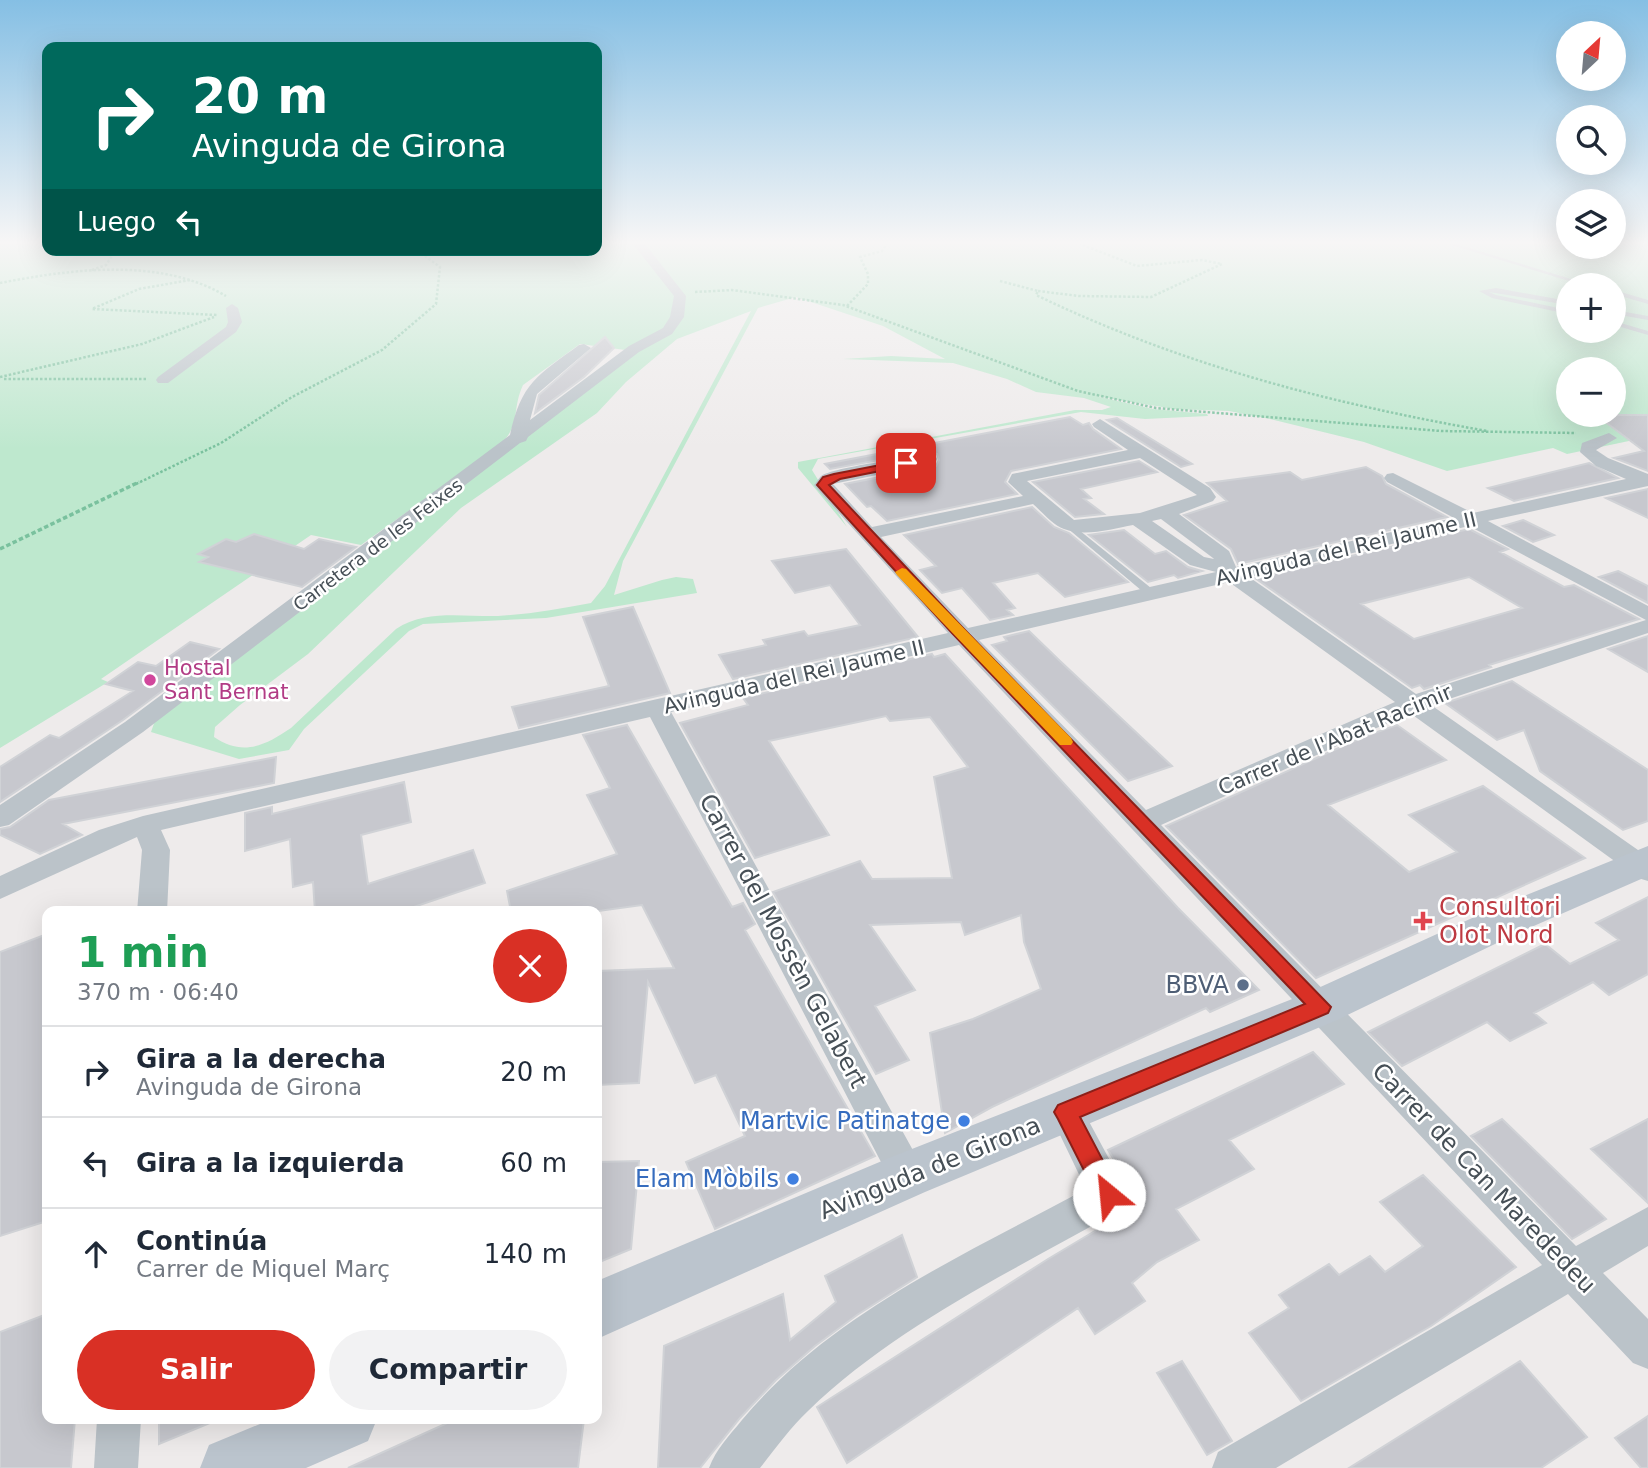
<!DOCTYPE html>
<html lang="es">
<meta charset="utf-8">
<style>
:root{--surface:#fff;--page:#f2f2f3;--text:#1f2937;--muted:#747a83;--line:#e0e1e3;--accent:#d93025}
body{margin:0;font-family:"DejaVu Sans",sans-serif;background:var(--page);color:var(--text);height:100vh;display:flex;flex-direction:column;font-size:26px;white-space:nowrap}
*{box-sizing:border-box;margin:0}
p{font-size:23px;color:var(--muted)}
.icon{flex:none;width:38px;height:38px;fill:none;stroke:currentColor;stroke-width:2;stroke-linecap:round;stroke-linejoin:round}
.map{position:relative;flex:1;overflow:hidden}
.details{position:absolute;left:42px;top:906px;width:560px;height:518px;display:flex;flex-direction:column;background:var(--surface);border-radius:14px;box-shadow:0 7px 28px #0002}
.details>*{flex:none}
.hud{position:absolute;left:42px;top:42px;width:560px;height:214px;border-radius:14px;box-shadow:0 7px 28px #0002;background:#00695c;color:#fff;overflow:hidden}
.needle{width:46px;rotate:26deg}
.tools{position:absolute;left:1556px;top:21px;display:grid;gap:14px}
.tools a{display:grid;place-items:center;width:70px;height:70px;border-radius:50%;background:var(--surface);box-shadow:0 7px 28px #0002;font-size:35px}
.pin{position:absolute;display:grid;place-items:center;width:60px;height:60px;color:#fff;margin:-30px;border-radius:14px;box-shadow:0 4px 10px #0006}
.me{position:absolute;width:77px;margin:-38px;rotate:332deg;stroke-linejoin:round;filter:drop-shadow(0 0 5px #0008)}
.turn{display:flex;align-items:center;gap:24px;height:147px;padding:0 35px;font-size:32px}
.turn .icon{width:91px;height:91px;stroke-width:2.5}
.turn b{display:block;font-size:49px;line-height:60px}
.then{display:flex;align-items:center;height:66px;padding:0 35px;background:#0003;gap:14px;font-size:26px}
.round{display:grid;place-items:center;flex:none;width:74px;height:74px;border-radius:37px;background:var(--page)}
.headline{display:flex;align-items:center;justify-content:space-between;height:119px;padding:0 35px}
h1{font-size:42px;font-weight:700;line-height:52px;color:#1e9e55}
.action{display:flex;gap:14px;margin-top:auto;padding:14px 35px}
.action a{flex:1;height:80px;border-radius:42px;background:var(--accent);color:#fff;font-size:28px;font-weight:700;line-height:80px;text-align:center}
.action a+a{background:var(--page);color:var(--text)}
ul{padding:0;list-style:none}
li{display:flex;align-items:center;gap:21px;height:91px;padding:0 35px;border-top:2px solid var(--line)}
li div{flex:1}
li b{display:block;font-size:26px}
li em{font-style:normal}
.map>svg:first-child{display:block}
</style>
<div class="map">
<svg width="1648" height="1468" viewBox="0 0 1648 1468">
<rect width="100%" height="100%" fill="#eeebeb"/>
<path fill="#bee8ce" fill-rule="evenodd" d="M0,244H47V250H597V244H1568V247L1648,244V437L1567,454L1553,448L1447,471L1364,442L1270,419L1229,411L1174,409L1095,396L1153,409L1207,414L1208,416L1145,419L1081,412L818,459L812,470L847,527L798,468V462L1075,410H1102L1111,407L1084,398L1036,392L1007,379L953,363L843,359L891,356L945,359L883,326L796,297L758,308L623,561L614,595L662,580L676,577L693,579L697,593L546,618L423,624L409,631L304,729L289,750L239,759L151,732L157,715L633,351L580,344L523,385C511,411 522,424 499,446L361,545L311,535L101,679L108,682L0,748ZM1568,285H1614V331H1568ZM751,311L605,586L591,603C560,609 530,614 498,616C464,617 426,609 396,629L291,728C266,745 243,757 214,737L215,727L240,705L308,654L461,508L597,413L626,382L677,339ZM1568,369H1614V415H1568Z"/>
<path fill="#c7c8ce" stroke="#d0d2d6" stroke-width="2" fill-rule="evenodd" d="M605,337L614,348L584,377L535,413L539,395Z
M1596,415H1648V471L1614,458L1644,451Z
M1070,417L1083,425L1089,423L1093,429L1121,449L1011,471L1005,482L1017,494L887,521L871,506L867,507L845,484L936,466L939,460L937,454L929,451L830,469L825,464Z
M1117,418L1192,464L1181,467L1107,420Z
M1139,461L1157,472L1081,489L1091,498L1084,499L1104,514L1075,517L1033,482Z
M1589,463L1618,478L1514,501L1488,488Z
M1366,467L1382,476L1386,484L1447,517L1238,564L1231,549L1184,515L1227,501L1207,483L1290,472L1302,480Z
M1648,489V518L1606,498Z
M1032,507L1054,527L1069,533L1128,582L1065,597L1038,573L993,583L1015,608L1007,610L1013,615L990,620L962,588L942,593L920,570L936,566L904,535Z
M1523,520L1554,535L1533,542L1503,526Z
M1469,529L1508,549L1500,552L1564,587L1574,585L1639,619L1489,665L1491,667L1424,689L1420,685L1412,688L1255,578ZM1469,577L1522,608L1414,639L1361,604Z
M1124,530L1155,554L1166,551L1188,567L1202,571L1178,578L1174,575L1148,582L1089,535Z
M254,534L304,549L319,539L356,547L302,587L199,562L208,557L198,554L226,539L236,542Z
M846,549L918,637L733,679L719,655L766,645L763,640L804,631L808,636L860,625L830,585L795,593L772,561Z
M1618,571L1648,586V603L1599,577Z
M633,607L670,693L519,728L512,707L609,686L583,617Z
M1029,631L1060,661L1172,766L1128,781L992,645L1007,641L1004,637Z
M1648,636V672L1608,649Z
M190,642L219,649L123,720L0,802V767L50,735L59,738L133,691L106,684L138,662L156,666Z
M932,654L934,657L945,654L1178,908L1259,990L1210,1012L1206,1008L992,1107L945,1133L930,1033L973,1019L1041,989L1024,942L1021,915L965,935L961,922L870,925L915,990L875,1006L909,1060L876,1074L773,892L860,861L872,879L952,878L934,777L968,767L930,717L890,721L886,716L769,741L829,835L755,858L680,723L748,705L743,698Z
M1512,681L1648,770V821L1623,830L1540,771L1524,730L1497,740L1445,703Z
M627,725L732,907L743,903L755,924L745,930L875,1156L715,1229L686,1162L745,1136L716,1075L695,1083L648,982L639,1083L597,1085V971L674,968L642,905L591,912H511L507,891L617,854L587,795L610,788L583,735Z
M1397,725L1446,760L1328,805L1409,872L1457,852L1409,815L1483,786L1585,858L1316,978L1166,826L1363,737Z
M276,757L274,783L63,824L82,835L40,854L0,835V829L10,827L49,800Z
M404,782L411,822L361,835L368,884L473,850L485,883L399,912H315L313,882L293,887L290,839L245,851V813L272,807V814Z
M1648,897V974L1609,995L1593,982L1534,1013L1546,1023L1510,1041L1487,1022L1402,1066L1368,1032L1545,944L1570,964L1619,940L1596,923Z
M47,934V1221L0,1236V952Z
M1313,1052L1344,1084L1229,1140L1254,1169L1176,1209L1199,1240L1157,1262L1132,1283L1145,1301L1095,1334L1078,1308L847,1463L817,1407L1048,1259L1140,1204L1108,1150Z
M1502,1119L1606,1219L1572,1239L1471,1136Z
M1648,1119V1203L1591,1149Z
M639,1161L631,1249L597,1263V1162Z
M1423,1175L1516,1267L1431,1326L1301,1401L1249,1333L1289,1308L1279,1295L1329,1264L1339,1275L1370,1256L1385,1272L1423,1246L1380,1202Z
M902,1235L917,1277L857,1315L815,1346L776,1380L740,1418L700,1468H658L664,1346L783,1294L790,1340L836,1302L825,1276Z
M47,1314V1419H75L71,1468H0V1332Z
M1182,1361L1232,1441L1207,1455L1157,1373Z
M1520,1361L1587,1437L1541,1468H1349Z
M1648,1416V1468H1641L1615,1438Z
M159,1419H217V1420L159,1444Z
M456,1419H584L578,1468H348Z"/>
<g fill="none" stroke-linecap="round" stroke-linejoin="round">
<path stroke="#7ac19e" stroke-width="2.5" stroke-dasharray="2.5 2" stroke-linecap="butt" d="M92,270L106,265L116,250
M190,280L139,289L92,309L217,315
M1000,281L1038,291L1036,295C1182,365 1328,403 1487,431
M0,283C72,269 160,257 226,296
M1038,291L1079,296L1151,297L1222,264L1202,260L1137,266L1080,244
M695,292L732,290L843,305L1078,391L1156,408L1441,431L1576,433
M847,306L868,284V274L860,257L882,251L887,244
M0,377L142,344L214,317
M4,379H146
M136,484L221,443L292,397L382,350L436,304L440,267L425,256L408,250"/>
<path stroke="#7ac19e" stroke-width="3.5" stroke-dasharray="4.5 2.5" stroke-linecap="butt" d="M0,549L139,482"/>
<path fill="#bbc3c9" fill-rule="evenodd" d="M1448,244H1456L1591,285H1582Z
M1496,288L1568,301V305L1489,292L1496,295L1568,310V314L1492,298L1479,291Z
M1614,290L1648,300V304L1614,294Z
M1614,310L1648,316V320L1614,314Z
M1614,321L1648,331V335L1614,325Z
M1069,522L1156,592V596H1148L1066,527L1064,525Z"/>
<path fill="#bbc3c9" fill-rule="evenodd" d="M633,244H645L686,296L684,317L672,334L639,352L528,437L526,441L520,443L143,732L9,825L0,827V805L125,722L510,435C521,383 538,375 579,345L584,344L591,348L537,394L530,420L629,346L663,328L670,317L674,296Z
M232,304L238,308L242,322L236,332L168,383H158L156,380L158,377L226,327L228,322L226,308Z
M1100,419L1210,488L1216,497L1213,501L1179,514L1229,551L1236,567L1454,518L1387,482L1384,478L1387,474L1393,473L1473,513L1626,479L1596,466L1580,452L1582,443L1609,433L1617,438L1596,450L1608,458L1648,474V486L1488,521L1648,606V633L1431,705L1648,857V881L1638,878L1410,713L1161,825L1576,1246L1648,1207V1246L1603,1273L1648,1319V1369L1633,1363L1568,1294L1276,1468H1212L1218,1452L1542,1265L959,645L671,712L920,1163L925,1175L920,1187L907,1192L894,1187L650,717L161,830L170,850L167,912H137L142,850L137,837L0,899V876L99,830L143,816L948,633L817,489L814,485C815,484 820,477 821,476C834,467 909,458 929,454L935,455L937,459L935,463L833,484L872,527L1023,496L1008,482L1012,474L1128,450L1094,427L1092,424ZM1140,458L1197,495L1140,513L1074,520L1027,481ZM1033,504C1042,512 1053,525 1064,529C1084,537 1113,529 1133,525L1190,565L1216,572L968,628L881,537ZM1161,519L1213,558L1214,559L1204,557L1152,521ZM1469,526L1646,620L1416,694L1249,577ZM1229,582L1395,702L1146,810L979,640Z
M1066,1096L1078,1101L1122,1183L1128,1196L1122,1209C1015,1270 898,1324 808,1411C790,1428 775,1449 760,1468H709C716,1449 729,1436 742,1420C831,1313 966,1254 1086,1189L1049,1112L1054,1101Z
M97,1419H141L138,1468H94Z"/>
<path fill="#bbc4cd" fill-rule="evenodd" d="M1648,846V876L1522,931L1337,1020L925,1192L597,1339V1281L889,1158L1305,994L1492,909Z
M272,1419H377L368,1441L306,1468H200L209,1445Z"/>
</g>
<linearGradient id="sky" x2="0" y2="1"><stop stop-color="#85bfe4"/><stop offset="0.54" stop-color="#f7f6f6"/><stop offset="1" stop-color="#f7f6f6" stop-opacity="0"/></linearGradient>
<rect width="1648" height="449" fill="url(#sky)"/>
<path fill="#d93025" stroke="#8d1f18" stroke-width="2" d="M906,460L912,463L910,465L840,479L829,485L962,627L1331,1007L1328,1013L1080,1117L1121,1195L1118,1204L1109,1207L1101,1204L1058,1119L1054,1112L1058,1105L1305,1004L952,633L817,485L823,477L834,474Z"/>
<path fill="#f59e0b" d="M902,568L906,569L1071,738L1073,742L1071,745H1060L897,575L895,572Z"/>
<circle fill="#d1479c" stroke="#fff" stroke-width="2.5" cx="150" cy="680" r="7"/>
<path fill="#e0444e" stroke="#fff" stroke-width="2.5" d="M1419.5 910.5h7v7h7v7h-7v7h-7v-7h-7v-7h7z"/>
<circle fill="#5c6f8a" stroke="#fff" stroke-width="2.5" cx="1243" cy="985" r="7"/>
<g fill="#3f7fe0" stroke="#fff" stroke-width="2.5">
<circle cx="964" cy="1121" r="7"/>
<circle cx="793" cy="1179" r="7"/>
</g>
<g text-anchor="middle" stroke-width="5" stroke-linejoin="round" paint-order="stroke">
<g font-size="18" fill="#464f56" stroke="#fff">
<text transform="translate(378 545) rotate(-37)" y="6">Carretera de les Feixes</text>
</g>
<g font-size="21" fill="#464f56" stroke="#fff">
<text transform="translate(1346 549) rotate(-13)" y="7">Avinguda del Rei Jaume II</text>
<text transform="translate(794 677) rotate(-13)" y="7">Avinguda del Rei Jaume II</text>
<text transform="translate(1335 740) rotate(-23)" y="7">Carrer de l'Abat Racimir</text>
</g>
<g font-size="21" fill="#b23c85" stroke="#fff" text-anchor="start">
<text x="164" y="675">Hostal<tspan x="164" dy="24">Sant Bernat</tspan></text>
</g>
<g font-size="24" fill="#be3a42" stroke="#fff" text-anchor="start">
<text x="1439" y="915">Consultori<tspan x="1439" dy="28">Olot Nord</tspan></text>
</g>
<g font-size="24" fill="#464f56" stroke="#fff">
<text transform="translate(783 941) rotate(62)" y="8">Carrer del Mossèn Gelabert</text>
<text transform="translate(930 1168) rotate(-22)" y="8">Avinguda de Girona</text>
<text transform="translate(1484 1178) rotate(46)" y="8">Carrer de Can Marededeu</text>
</g>
<g font-size="24" fill="#4e5e75" stroke="#fff" text-anchor="end">
<text x="1229" y="993">BBVA</text>
</g>
<g font-size="24" fill="#366cbe" stroke="#fff" text-anchor="end">
<text x="950" y="1129">Martvic Patinatge</text>
<text x="779" y="1187">Elam Mòbils</text>
</g>
</g>
</svg>
<div class="tools">
<a><svg class="needle" viewBox="-14 -14 28 28"><path d="M0-13l5 13h-10z" fill="#e53935"/><path d="M0 13l5-13h-10z" fill="#747a83"/></svg></a>
<a><svg class="icon" aria-label="search" viewBox="0 0 24 24"><circle cx="10" cy="10" r="6"/><path d="M15 15l6 6"/></svg></a>
<a><svg class="icon" aria-label="layers" viewBox="0 0 24 24"><path d="M12 4l9 5-9 5-9-5zM3 14l9 5 9-5"/></svg></a>
<a>+</a>
<a>−</a>
</div>
<div class="pin" style="left:906px;top:463px;background:#d93025"><svg class="icon" aria-label="arrive" viewBox="0 0 24 24"><path d="M6 21V4h12l-3 4 3 4H6"/></svg></div>
<svg class="me" style="left:1109px;top:1195px" viewBox="-20 -20 40 40"><circle r="19" fill="#fff"/><path d="M0-13L10 11 0 6-10 11z" fill="#d93025"/></svg>
<div class="hud">
<div class="turn"><svg class="icon" aria-label="right" viewBox="0 0 24 24"><path d="M7 20v-9h11M14 6l5 5-5 5"/></svg><div><b>20 m</b>Avinguda de Girona</div></div>
<div class="then">Luego<svg class="icon" aria-label="left" viewBox="0 0 24 24"><path d="M17 20v-9H6M10 6l-5 5 5 5"/></svg></div>
</div>
<section class="details">
<div class="headline"><div><h1>1 min</h1><p>370 m · 06:40</p></div><a class="round" style="background:#d93025;color:#fff"><svg class="icon" aria-label="close" viewBox="0 0 24 24"><path d="M6 6l12 12M18 6L6 18"/></svg></a></div>
<ul>
<li><svg class="icon" aria-label="right" viewBox="0 0 24 24"><path d="M7 20v-9h11M14 6l5 5-5 5"/></svg><div><b>Gira a la derecha</b><p>Avinguda de Girona</p></div><em>20 m</em></li>
<li><svg class="icon" aria-label="left" viewBox="0 0 24 24"><path d="M17 20v-9H6M10 6l-5 5 5 5"/></svg><div><b>Gira a la izquierda</b></div><em>60 m</em></li>
<li><svg class="icon" aria-label="ahead" viewBox="0 0 24 24"><path d="M12 20V5M6 11l6-6 6 6"/></svg><div><b>Continúa</b><p>Carrer de Miquel Març</p></div><em>140 m</em></li>
</ul>
<div class="action"><a>Salir</a><a>Compartir</a></div>
</section>
</div>
